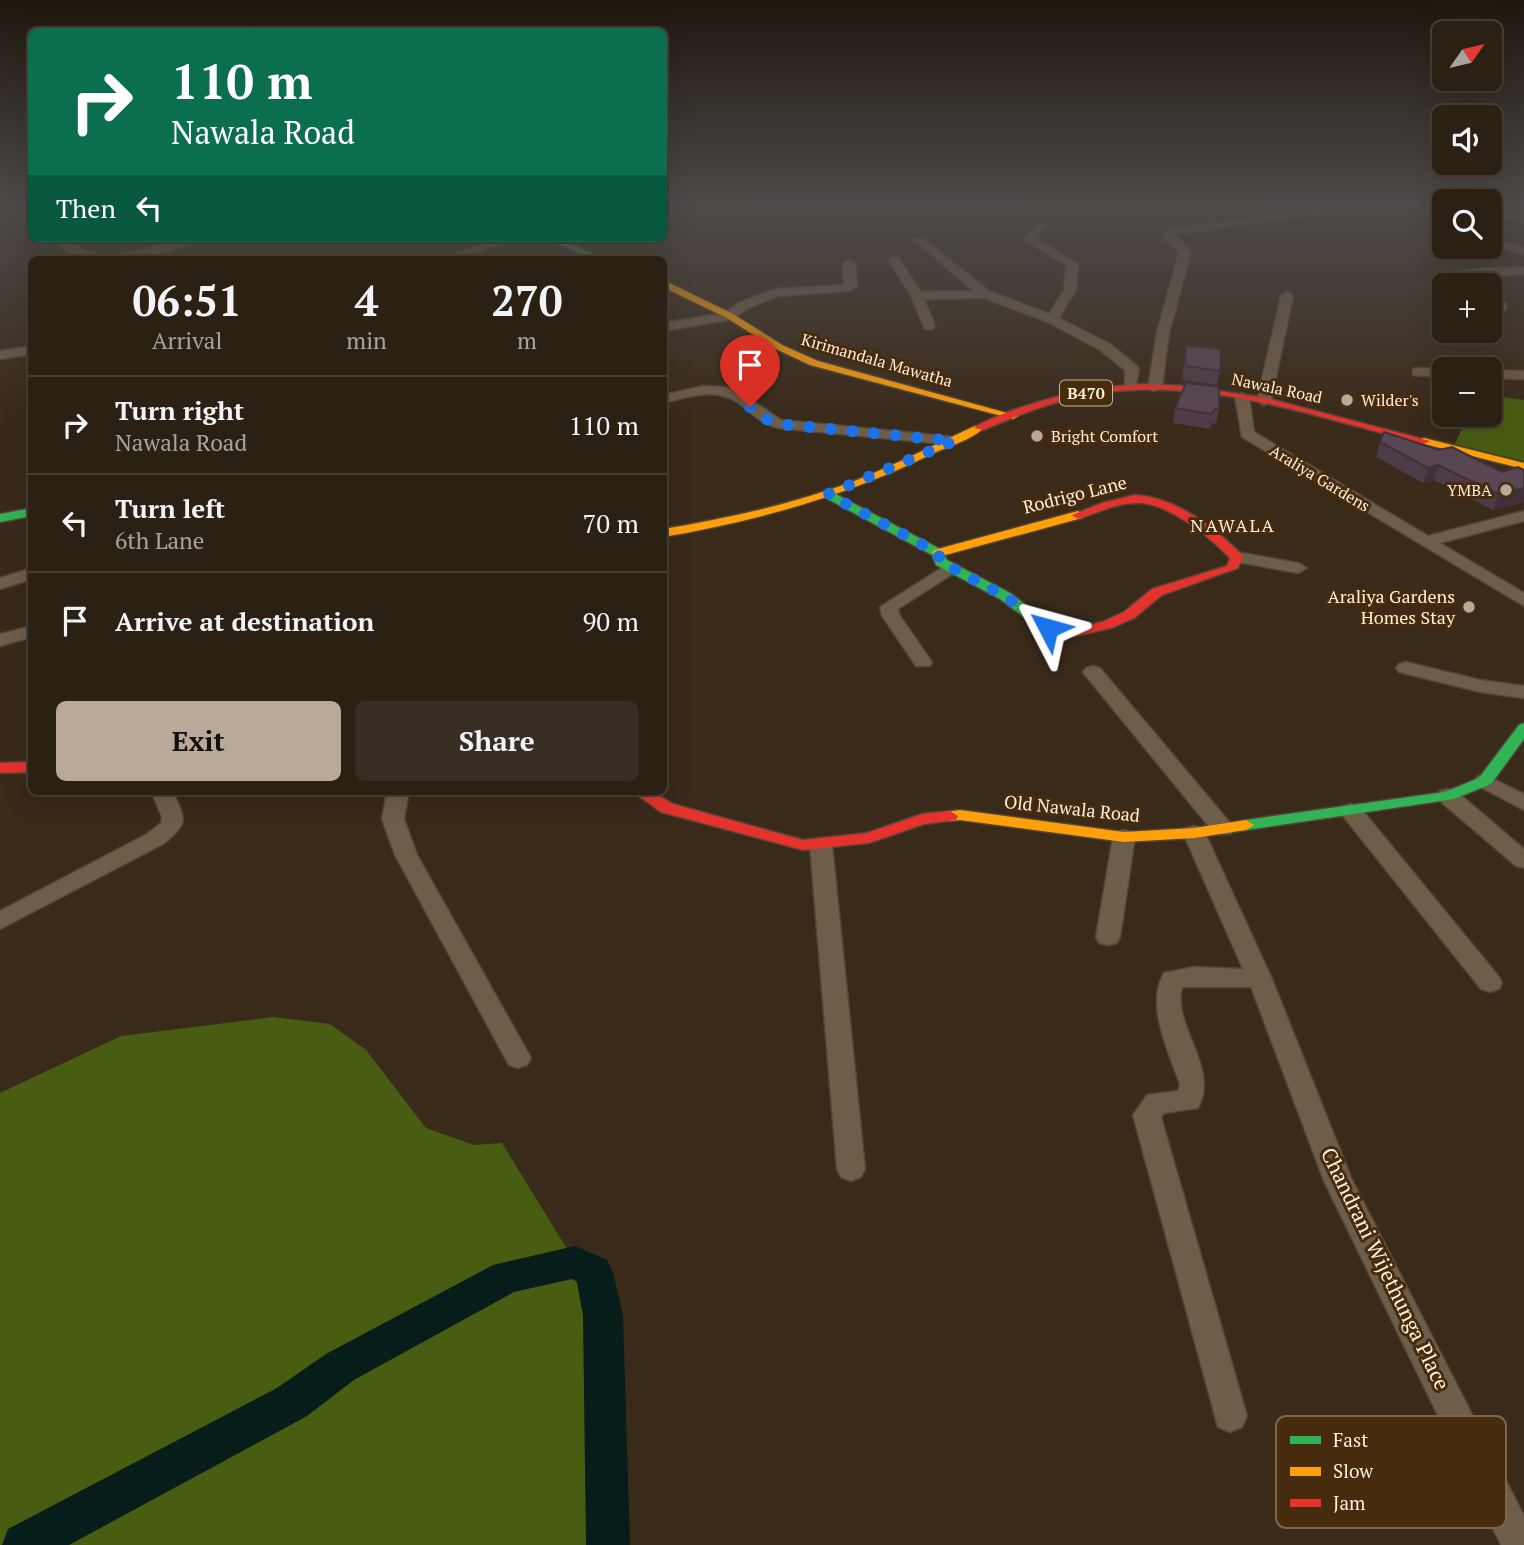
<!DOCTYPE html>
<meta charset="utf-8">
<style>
:root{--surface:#2b2014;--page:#372d22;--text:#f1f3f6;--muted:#a6a3a0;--line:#473e34;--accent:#baa999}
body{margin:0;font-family:"PT Serif",serif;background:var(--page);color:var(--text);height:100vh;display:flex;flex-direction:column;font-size:26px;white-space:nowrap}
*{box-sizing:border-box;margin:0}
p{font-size:23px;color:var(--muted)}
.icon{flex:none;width:38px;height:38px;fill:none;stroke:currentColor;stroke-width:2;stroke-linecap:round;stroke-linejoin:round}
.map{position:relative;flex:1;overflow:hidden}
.sheet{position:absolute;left:28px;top:256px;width:639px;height:539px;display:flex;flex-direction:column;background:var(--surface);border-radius:10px;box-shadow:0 7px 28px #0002,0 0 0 2px var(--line)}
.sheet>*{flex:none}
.guide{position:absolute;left:28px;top:28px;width:639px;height:214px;border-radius:10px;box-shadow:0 7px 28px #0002,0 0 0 2px var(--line);background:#0b6e4f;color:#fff;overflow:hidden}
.needle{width:46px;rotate:56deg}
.buttons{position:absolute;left:1432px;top:21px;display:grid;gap:14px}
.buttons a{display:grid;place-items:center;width:70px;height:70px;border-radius:10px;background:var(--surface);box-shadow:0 7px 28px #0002,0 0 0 2px var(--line);font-size:35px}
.pin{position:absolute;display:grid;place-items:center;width:60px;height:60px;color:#fff;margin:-72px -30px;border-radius:50% 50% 50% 0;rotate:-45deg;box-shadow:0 0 7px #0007}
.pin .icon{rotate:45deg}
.me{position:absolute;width:77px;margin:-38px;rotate:309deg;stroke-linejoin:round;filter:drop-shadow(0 0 5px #0008)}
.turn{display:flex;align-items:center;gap:24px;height:147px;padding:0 28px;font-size:32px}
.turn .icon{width:91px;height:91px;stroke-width:2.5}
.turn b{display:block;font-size:49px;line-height:60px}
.then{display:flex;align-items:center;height:66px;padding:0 28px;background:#0003;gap:14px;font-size:26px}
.eta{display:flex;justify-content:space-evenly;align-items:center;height:119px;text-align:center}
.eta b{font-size:42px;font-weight:700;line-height:49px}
.button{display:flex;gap:14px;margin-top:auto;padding:14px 28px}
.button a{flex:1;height:80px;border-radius:10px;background:var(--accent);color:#111;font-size:28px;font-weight:700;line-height:80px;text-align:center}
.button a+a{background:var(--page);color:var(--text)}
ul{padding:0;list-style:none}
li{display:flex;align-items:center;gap:21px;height:98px;padding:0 28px;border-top:2px solid var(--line)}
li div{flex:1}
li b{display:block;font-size:26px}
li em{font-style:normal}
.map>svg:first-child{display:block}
</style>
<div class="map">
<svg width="1524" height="1545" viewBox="0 0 1524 1545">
<rect width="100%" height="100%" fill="#392a1a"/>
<path fill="#495d12" d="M1489,395L1524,400V461L1455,444L1468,415H1489Z
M273,1017L330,1024L366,1050L426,1128L474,1145L502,1143L575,1262L594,1272L603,1316L608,1545H0V1093L121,1036Z"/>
<path fill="#071d19" d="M747,204H795L805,207L829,204L869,205L834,218L795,219Z"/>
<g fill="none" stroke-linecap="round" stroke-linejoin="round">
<path fill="#071d19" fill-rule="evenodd" d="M575,1246L607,1260L613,1272L623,1316L630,1545H586L583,1316L577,1282L572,1279L514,1292L354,1380L307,1416L69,1545H2L8,1529L277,1388L326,1354L493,1265Z"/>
<defs>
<path id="street" d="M1078,204L1068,208L1063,205L1064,204Z
M1352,204H1379L1374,207L1175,234L1191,252L1169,333L1162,387L1155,391L1150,390L1148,387L1157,333L1179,252L1165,239L1166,230Z
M1489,208L1524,216V222L1489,214Z
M1039,223L1048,225L1035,238L1078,264L1076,290L1059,318L1110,344L1137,366L1139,369L1135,390H1125V370L1100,350L1048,322L984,298L924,299L935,326L933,329H925L911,296L888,259L898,257L921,292L974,291L914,240L923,238L989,291L1049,314L1064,290L1066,265L1023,239Z
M1489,237L1524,248V255L1489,244Z
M54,238C72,238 83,255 105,255C137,256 166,238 197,238C173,257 114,263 83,259C72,257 63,248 54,242Z
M501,238H517L457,259H440Z
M849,260L855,263L857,286L850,291L778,296L746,309L734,319L663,331V323L726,313L738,303L776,289L844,285L843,263Z
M1485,268H1524V274L1466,277L1474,285H1461L1450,275L1456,272Z
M1287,292L1293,296L1271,401L1264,405L1257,401L1281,296Z
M1489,294L1506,304V310H1498L1489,304Z
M32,346V354L0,359V351Z
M1418,368L1445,369L1444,377L1413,375V369Z
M1489,370L1524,371V379L1489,378Z
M703,386L723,387L737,390L781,420L954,437L961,441L954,445L778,428C762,424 752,414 740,404C717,386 688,397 663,403V395Z
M1242,393L1249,397L1254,432L1428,536L1524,511V521L1440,543L1524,593V606L1242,437L1235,397Z
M1237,552L1298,563L1307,568L1298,573L1231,561L1229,557Z
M951,562L960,567L957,571L898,609L900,616L932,662L930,666H916L882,616L880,607Z
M32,568V579L0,589V578Z
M32,626V637L0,646V634Z
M1406,662L1480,680L1524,686V698L1480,692L1399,672L1396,668L1399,664Z
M1093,666L1100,668L1231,824L1234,829L1231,834H1215L1086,676L1083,672L1086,668Z
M1485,775L1524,794V810L1478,786L1474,781L1478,776Z
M1448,789L1456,791L1524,849V868L1516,866L1440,801L1437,796L1440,791Z
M151,791H173C185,820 190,823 163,844L0,929V911L147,834L161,823L162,817Z
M387,791H409L404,819L417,855L531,1058L527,1065L518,1068L509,1065L395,855L382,819Z
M1351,804L1359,806L1499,977L1502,983L1499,989L1490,992L1481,989L1343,816L1340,811L1343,806Z
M1194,826L1202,828L1205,833L1272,979L1352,1180L1524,1516V1545H1501L1324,1181L1251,987H1182C1172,1028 1220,1066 1198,1108L1164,1113L1161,1117L1247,1416L1242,1427L1230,1432L1218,1427L1133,1115L1147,1095L1178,1091L1180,1085C1169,1051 1145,1006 1164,973L1194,967L1243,969L1183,833L1186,828Z
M1124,830L1132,832L1135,837L1120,937L1117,943L1108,945L1099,943L1096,937L1113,837L1116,832Z
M821,838L829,840L832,845L865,1169L861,1177L851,1181L841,1177L837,1169L810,845L813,840Z"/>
<path id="fast" d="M544,238H555L606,259H594Z
M828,490L942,550L947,560L1010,593L1053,625L1066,631L1059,635L1043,631L1000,599L936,565L932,555L824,497L822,494Z
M32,508V516L0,522V514Z
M1524,723V739L1491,784L1454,799L1246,830L1238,825L1246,820L1445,792L1479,778L1519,725Z"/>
<path id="slow" d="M663,280L733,314L782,345L818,361L1018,416L1013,419L810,365L776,349L727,318L663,287Z
M975,426L984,428C971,440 949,446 932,454C846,496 757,521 663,537V529C729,518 794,504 857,480C897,464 936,444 975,426Z
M1424,438L1524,463V469L1420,443V439Z
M1078,511L1084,515L1082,518L938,557L932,553L934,550Z
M960,810L1124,832L1194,828L1246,820L1254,825L1246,830L1194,838L1124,842L960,820L950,821L942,816L944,812Z"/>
<path id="jam" d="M1146,384L1186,386L1266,398L1430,441L1424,444C1317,418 1201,374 1089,395C1052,401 1017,416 983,430L974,428C983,421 997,417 1008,412C1054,395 1097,386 1146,384Z
M1135,495C1175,497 1214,527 1241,554L1243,557L1238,568L1162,595L1134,618L1111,628L1076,636L1054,634L1052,631L1054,628H1076L1102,622L1124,612L1152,589L1227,566L1230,558C1210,537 1167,502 1137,503C1116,503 1097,513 1078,519L1072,515L1102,503Z
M32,762V772L0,773V763Z
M632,791H651L673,804L803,840L867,833L922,814L950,811L958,816L956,820L924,824L869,843L803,850L661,812Z"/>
</defs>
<use href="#street" stroke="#524538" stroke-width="3"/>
<use href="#fast" stroke="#524538" stroke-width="3"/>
<use href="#slow" stroke="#524538" stroke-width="3"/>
<use href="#jam" stroke="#524538" stroke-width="3"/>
<use href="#street" fill="#6e5d49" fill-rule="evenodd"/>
<use href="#fast" fill="#30b455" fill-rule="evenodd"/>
<use href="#slow" fill="#ff9f0a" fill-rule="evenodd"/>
<use href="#jam" fill="#e5322d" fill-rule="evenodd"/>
</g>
<path fill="#4c3c47" d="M1186,346L1220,371L1217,385L1182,380Z
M1175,408L1219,409L1216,424L1212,423L1210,429L1173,423Z
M1380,442L1502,472L1524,470V502L1493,510L1434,480L1423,483L1376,457Z"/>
<path fill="#3e313a" d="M1438,465L1434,480L1423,483L1428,468Z
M1524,488V502L1493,510L1498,494Z"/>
<path fill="#584653" stroke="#3e313a" stroke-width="2" d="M1186,346L1220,349V371L1185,366Z
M1186,383L1219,387V409H1215L1212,414L1175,408Z
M1384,432L1439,450L1452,447L1502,472L1518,467L1524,470V488L1498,494L1438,465L1428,468L1380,442Z"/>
<linearGradient id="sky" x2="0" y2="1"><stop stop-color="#1f170e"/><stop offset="0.49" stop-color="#4e4a49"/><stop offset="1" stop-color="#4e4a49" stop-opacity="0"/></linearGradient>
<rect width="1524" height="420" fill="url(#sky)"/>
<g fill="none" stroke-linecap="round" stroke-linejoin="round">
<path stroke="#1a73e8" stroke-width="12" stroke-dasharray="0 21.6" d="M750,407L761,417L778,424L954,441L828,494L938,553L941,562L1005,596L1048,628"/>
</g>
<g fill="#baa999" stroke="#462b0d" stroke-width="2.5">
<circle cx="1347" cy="400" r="7"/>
<circle cx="1037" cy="436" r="7"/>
<circle cx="1506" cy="490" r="7"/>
<circle cx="1469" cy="607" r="7"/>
</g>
<g text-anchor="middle" stroke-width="6" stroke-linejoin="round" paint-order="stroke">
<g font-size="16" fill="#ffeddd" stroke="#462b0d">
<text transform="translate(877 360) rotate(16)" y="6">Kirimandala Mawatha</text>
<text transform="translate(1277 388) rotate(12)" y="6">Nawala Road</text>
<text transform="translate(1320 478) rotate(31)" y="6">Araliya Gardens</text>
</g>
<rect fill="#462b0d" stroke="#c8b39f" stroke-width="2" x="1060" y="380.5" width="52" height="25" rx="5"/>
<g font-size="16" font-weight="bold" fill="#ffeddd">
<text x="1086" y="399">B470</text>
</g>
<g font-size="16" fill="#ffeddd" stroke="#462b0d" text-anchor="start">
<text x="1361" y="406">Wilder's</text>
<text x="1051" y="442">Bright Comfort</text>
<text x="1492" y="496" text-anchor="end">YMBA</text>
</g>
<g font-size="18" fill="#ffeddd" stroke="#462b0d">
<text transform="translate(1075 495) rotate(-14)" y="6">Rodrigo Lane</text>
<text transform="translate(1072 809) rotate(6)" y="6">Old Nawala Road</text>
</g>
<g font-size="18" letter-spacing="2" fill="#ffeddd" stroke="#462b0d">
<text x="1233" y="532">NAWALA</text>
</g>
<g font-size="18" fill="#ffeddd" stroke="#462b0d" text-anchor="end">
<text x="1455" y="603">Araliya Gardens<tspan x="1455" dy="21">Homes Stay</tspan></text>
</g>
<g font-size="21" fill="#ffeddd" stroke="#462b0d">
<text transform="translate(1385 1269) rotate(64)" y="7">Chandrani Wijethunga Place</text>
</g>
</g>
<rect x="1276" y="1416" width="230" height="112" rx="10" fill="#462b0d" stroke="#7e654b" stroke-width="2"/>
<rect x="1290" y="1436" width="31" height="8" fill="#30b455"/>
<rect x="1290" y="1467" width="31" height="9" fill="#ff9f0a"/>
<rect x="1290" y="1499" width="31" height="8" fill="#e5322d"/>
<g font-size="19" fill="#ffeddd">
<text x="1333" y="1447">Fast</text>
<text x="1333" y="1478">Slow</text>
<text x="1333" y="1510">Jam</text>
</g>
</svg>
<div class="buttons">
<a><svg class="needle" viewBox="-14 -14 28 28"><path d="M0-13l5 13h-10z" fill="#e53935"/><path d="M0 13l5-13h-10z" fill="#a6a3a0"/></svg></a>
<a><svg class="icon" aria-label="sound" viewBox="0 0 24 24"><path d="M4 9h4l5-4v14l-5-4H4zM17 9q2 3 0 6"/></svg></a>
<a><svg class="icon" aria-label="search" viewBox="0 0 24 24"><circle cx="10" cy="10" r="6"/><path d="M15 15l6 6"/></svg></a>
<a>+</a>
<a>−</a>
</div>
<div class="pin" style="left:750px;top:407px;background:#d93025"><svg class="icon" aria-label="arrive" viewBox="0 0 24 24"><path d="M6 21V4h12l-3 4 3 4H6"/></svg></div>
<svg class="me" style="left:1048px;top:628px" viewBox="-20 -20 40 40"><path d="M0-17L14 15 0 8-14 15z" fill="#1a73e8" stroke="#fff" stroke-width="4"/></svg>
<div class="guide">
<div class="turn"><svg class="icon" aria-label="right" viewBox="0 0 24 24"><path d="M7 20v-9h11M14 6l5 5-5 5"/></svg><div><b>110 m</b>Nawala Road</div></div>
<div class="then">Then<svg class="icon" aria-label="left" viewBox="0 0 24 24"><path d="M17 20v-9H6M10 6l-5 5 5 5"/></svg></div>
</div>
<section class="sheet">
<div class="eta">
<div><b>06:51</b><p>Arrival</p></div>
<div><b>4</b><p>min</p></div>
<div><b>270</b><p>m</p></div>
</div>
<ul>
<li><svg class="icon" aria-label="right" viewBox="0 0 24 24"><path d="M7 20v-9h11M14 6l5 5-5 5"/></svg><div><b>Turn right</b><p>Nawala Road</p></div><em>110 m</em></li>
<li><svg class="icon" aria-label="left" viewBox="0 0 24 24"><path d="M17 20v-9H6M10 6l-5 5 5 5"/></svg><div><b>Turn left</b><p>6th Lane</p></div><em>70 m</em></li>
<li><svg class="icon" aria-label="arrive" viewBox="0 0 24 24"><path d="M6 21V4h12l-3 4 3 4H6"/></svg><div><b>Arrive at destination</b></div><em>90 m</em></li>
</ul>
<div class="button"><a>Exit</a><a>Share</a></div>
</section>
</div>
